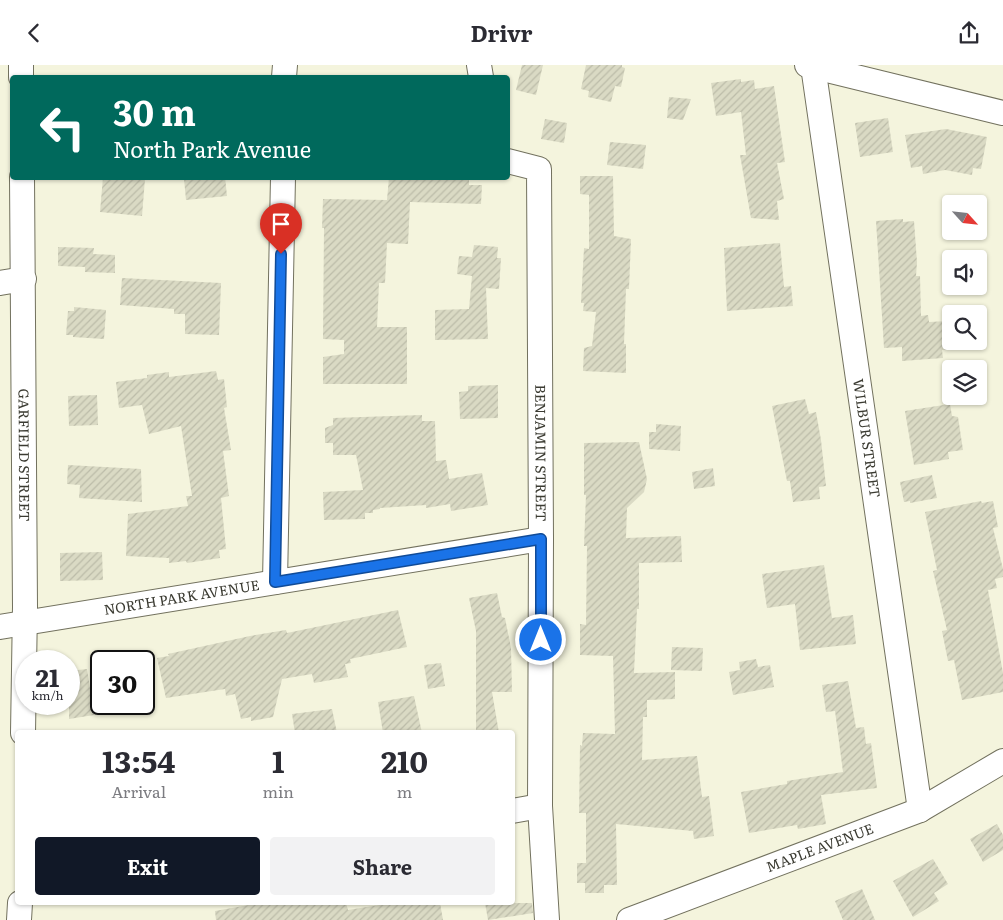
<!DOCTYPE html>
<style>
:root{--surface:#fff;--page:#f2f2f3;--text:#2b2b33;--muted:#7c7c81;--accent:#111827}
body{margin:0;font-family:Literata,serif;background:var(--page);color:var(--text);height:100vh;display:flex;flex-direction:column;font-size:19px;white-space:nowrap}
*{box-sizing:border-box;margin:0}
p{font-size:16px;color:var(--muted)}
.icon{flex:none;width:28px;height:28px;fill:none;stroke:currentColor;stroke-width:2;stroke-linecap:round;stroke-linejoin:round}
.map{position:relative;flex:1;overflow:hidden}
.side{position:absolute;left:15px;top:665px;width:500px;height:175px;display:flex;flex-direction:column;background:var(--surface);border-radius:5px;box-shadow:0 1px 4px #0004}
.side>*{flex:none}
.banner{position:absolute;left:10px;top:10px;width:500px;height:105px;border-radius:5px;box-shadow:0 1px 4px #0004;background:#00695c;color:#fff;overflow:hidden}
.needle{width:32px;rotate:117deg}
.controls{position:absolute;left:942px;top:130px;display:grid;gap:10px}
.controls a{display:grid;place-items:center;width:45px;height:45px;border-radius:5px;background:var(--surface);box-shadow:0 1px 4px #0004;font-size:25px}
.speed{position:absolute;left:15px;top:585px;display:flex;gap:10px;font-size:25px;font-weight:700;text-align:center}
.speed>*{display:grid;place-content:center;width:65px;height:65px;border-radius:50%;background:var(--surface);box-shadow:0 1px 4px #0004;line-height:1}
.speed small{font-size:12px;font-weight:400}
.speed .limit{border:2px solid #111;border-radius:8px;background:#fff;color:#111}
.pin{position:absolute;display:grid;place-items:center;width:42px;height:42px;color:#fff;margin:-51px -21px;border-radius:50% 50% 50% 0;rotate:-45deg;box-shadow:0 0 5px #0007}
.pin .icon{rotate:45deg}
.me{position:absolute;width:55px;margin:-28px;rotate:0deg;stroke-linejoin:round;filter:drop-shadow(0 0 4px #0008)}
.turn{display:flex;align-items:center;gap:18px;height:105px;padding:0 20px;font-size:22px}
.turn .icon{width:65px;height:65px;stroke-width:2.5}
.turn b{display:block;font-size:35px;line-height:42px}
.eta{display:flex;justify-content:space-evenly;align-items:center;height:85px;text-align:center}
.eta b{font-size:30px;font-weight:700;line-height:35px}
.button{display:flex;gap:10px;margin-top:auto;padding:10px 20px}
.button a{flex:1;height:58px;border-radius:5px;background:var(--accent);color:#fff;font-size:20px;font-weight:700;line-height:58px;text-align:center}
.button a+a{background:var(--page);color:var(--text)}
header{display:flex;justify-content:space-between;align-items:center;height:65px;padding:0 20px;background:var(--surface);font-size:22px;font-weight:700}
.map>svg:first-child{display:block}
</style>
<header><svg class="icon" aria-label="back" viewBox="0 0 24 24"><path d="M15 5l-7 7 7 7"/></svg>Drivr<svg class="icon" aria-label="share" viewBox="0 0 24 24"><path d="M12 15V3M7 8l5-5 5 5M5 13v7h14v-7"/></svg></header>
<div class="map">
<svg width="1003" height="855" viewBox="0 0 1003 855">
<defs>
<pattern id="building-hatch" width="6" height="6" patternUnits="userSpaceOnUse" patternTransform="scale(1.25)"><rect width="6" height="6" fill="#dadac4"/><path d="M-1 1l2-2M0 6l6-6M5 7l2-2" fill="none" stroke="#bcbca9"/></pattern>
</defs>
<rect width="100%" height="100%" fill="#f4f4dd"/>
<path fill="url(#building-hatch)" d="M522,0H543L536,30L516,25Z
M586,0H622V2L625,3L621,22L615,21L611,37L588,32L589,26L581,24Z
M741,14V17L754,15L755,24L774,21L785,97L777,98L784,134L777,136L779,155L751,153L740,90H746L741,47L716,51L711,18Z
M669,32L691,34L683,55L667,53Z
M888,53L893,87L860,92L855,58Z
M545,54L567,58L564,78L541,74Z
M946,64L987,72L981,104L973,103L972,110L945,105L923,109L922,101L911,103L905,70Z
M610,77L646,80L643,104L607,100Z
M580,111H613L614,171L631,174L629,224H626L624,279H626V308L583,306L584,283L592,281L596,247L583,246L584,238H581L584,183L589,184V130L580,129Z
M103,112L145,114L142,151L100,147Z
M198,112H225L227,131L186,135L184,114Z
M389,112H469V120H482L481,139L410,137L408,179L387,178L385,218H379L377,262H407V319H323V292L344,289V275L323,274L324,163H322L323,134L387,135Z
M903,154V157L914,156L917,197L916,211H920L921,251L928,250L929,257L948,256L950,284L942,285L943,293L902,296V282L884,283L876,156Z
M780,178L784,222L791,221L793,241L727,246L724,183Z
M474,180L498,182L497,193H501L499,224L486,223L488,274L435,275V245L469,244L472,211L457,209L459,191L472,192Z
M58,182L94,183L93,189L115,190V208L85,207V202L58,201Z
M122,213L221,218L219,270L185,269V249H174V244L120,240Z
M74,242L106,245L104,274L73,272V270H66L68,246H74Z
M216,306L218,315L224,314L227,342L224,343L231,385L223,386L229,431L221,433L226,484L219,485L220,493L187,498L186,496L169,498V493L126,491L128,449L188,441L186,431H192L181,361L149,369L142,340L119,343L116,317L147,313V310L169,307V312Z
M498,320V353L460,354L459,327L468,326V321Z
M97,330L98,360L69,361L68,331Z
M805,334L809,349L816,347L821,375L826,421L819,422L820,434L793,437L790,416H787L772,341Z
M950,339L952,351L958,352L963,385L948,387L949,394L914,400L905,346Z
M422,350V356H435L436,396L446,395L449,414L482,408L488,440L451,446L450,439L426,443V440L380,443V444L373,445V448H365V454L324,455L323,427L363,425L356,390H333V378H325V363L333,360V353Z
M656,359L681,361L680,386L649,384V367H656Z
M639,377L647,414L644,427L627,443L626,473L681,471L682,497L639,498V544H637L634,608L675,607V634L647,635V652H643L642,695L697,691L702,732L709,731L714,771L694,774L693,766L616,759L617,820H604V828H585V818H577V798H586V748H579L580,680L582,681L583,668L615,669L613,591L580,590V559L586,560L587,481H584L586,430H584V378Z
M68,400L141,404L142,437L79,433L80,420L67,419Z
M713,403L715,421L694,424L692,407Z
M932,410L937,433L910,438V436L904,437L900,417Z
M981,436L982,438L993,436L998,462L993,463L1003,504V512L995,514L997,523L988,525L1003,608V627L962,635L954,595L948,596L942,566L947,565L933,506L937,505L925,447Z
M102,487L103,515L60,516V488Z
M824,500L832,553L853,550L856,579L800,585L795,539L767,543L762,509Z
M497,528L502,552L505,553L511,583L512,627H492L499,668H476V566L469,533Z
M398,545L407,582L350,594L351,598L345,599L348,612L314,618L312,609L282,614L273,652L251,656V652L241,654L235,629L226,631L225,624L166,633L157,593L169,591L168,589L250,571L286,565L287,568Z
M672,582L703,583L702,606L671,605Z
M756,594L758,602L770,600L774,622L733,630L729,607L740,605L739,597Z
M441,598L445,621L428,624L424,600Z
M87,604L94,650L69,654V606Z
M848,616L856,663L864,662L866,679L871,678L877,723L821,730L826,759L798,764L797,760L749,768L741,727L787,719V716L843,707L835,646L826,647L822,620Z
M414,631L422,668H383L378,637Z
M332,644L337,668H295L292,649Z
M997,759L1003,770V785L983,797L970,774Z
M933,794L948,819L934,828L939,836L913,852L893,816Z
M862,824L875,855H843L835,836Z
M260,838H346L348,845L392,838H440L443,855H216L215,846Z
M485,838H532L533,848L488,855Z"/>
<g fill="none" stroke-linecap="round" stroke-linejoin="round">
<defs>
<g id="minor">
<path d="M21,0V12"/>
<path d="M479,0L481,12"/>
<path d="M807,0L1003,48"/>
<path id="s1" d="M813,1L920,745"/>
<path d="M284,12L285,0"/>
<path id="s2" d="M508,96L539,104L541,474L540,741L547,855"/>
<path id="s3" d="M22,112L25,542L23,668"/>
<path d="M0,218L24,214"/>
<path d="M275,517L283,112"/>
<path id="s4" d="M0,562L541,474"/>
<path d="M512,746L540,741"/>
<path d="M19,855L20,838"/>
<path id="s5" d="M629,855L920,745L1003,696"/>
</g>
</defs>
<use href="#minor" stroke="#72715e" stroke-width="26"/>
<use href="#minor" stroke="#fff" stroke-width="24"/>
</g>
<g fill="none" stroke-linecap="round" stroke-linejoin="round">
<defs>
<path id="route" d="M281,189L275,517L541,474V575"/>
</defs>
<use href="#route" stroke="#114b97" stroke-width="12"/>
<use href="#route" stroke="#1a73e8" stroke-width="9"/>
</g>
<g text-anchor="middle" stroke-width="4" stroke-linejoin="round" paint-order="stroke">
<g font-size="14" fill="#3b3b32" stroke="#fff">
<text dy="5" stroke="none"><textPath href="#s1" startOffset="376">WILBUR STREET</textPath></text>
<text dy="5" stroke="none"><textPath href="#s2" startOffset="316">BENJAMIN STREET</textPath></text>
<text dy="5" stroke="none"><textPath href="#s3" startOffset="278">GARFIELD STREET</textPath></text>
<text dy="5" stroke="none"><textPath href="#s4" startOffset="184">NORTH PARK AVENUE</textPath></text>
<text dy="5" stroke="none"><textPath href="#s5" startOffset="204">MAPLE AVENUE</textPath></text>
</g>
</g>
</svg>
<div class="controls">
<a><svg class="needle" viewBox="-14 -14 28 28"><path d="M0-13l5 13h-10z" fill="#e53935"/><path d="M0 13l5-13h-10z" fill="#7c7c81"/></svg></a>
<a><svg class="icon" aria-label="sound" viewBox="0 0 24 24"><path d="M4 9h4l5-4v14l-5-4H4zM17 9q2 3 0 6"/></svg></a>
<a><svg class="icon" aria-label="search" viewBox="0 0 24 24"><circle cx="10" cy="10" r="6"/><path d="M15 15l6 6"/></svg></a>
<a><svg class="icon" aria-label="layers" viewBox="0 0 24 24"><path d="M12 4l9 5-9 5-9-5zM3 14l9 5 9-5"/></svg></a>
</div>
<div class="speed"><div>21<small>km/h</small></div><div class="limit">30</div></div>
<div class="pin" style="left:281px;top:189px;background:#d93025"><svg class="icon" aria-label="arrive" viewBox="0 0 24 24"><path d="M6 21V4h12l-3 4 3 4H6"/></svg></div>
<svg class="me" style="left:541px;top:575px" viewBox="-20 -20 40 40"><circle r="17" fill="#1a73e8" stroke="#fff" stroke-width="3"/><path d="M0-11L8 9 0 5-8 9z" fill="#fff"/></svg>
<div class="banner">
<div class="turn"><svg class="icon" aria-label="left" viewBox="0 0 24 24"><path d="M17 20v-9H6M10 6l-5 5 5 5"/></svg><div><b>30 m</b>North Park Avenue</div></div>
</div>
<section class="side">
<div class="eta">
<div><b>13:54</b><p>Arrival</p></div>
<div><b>1</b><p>min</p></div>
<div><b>210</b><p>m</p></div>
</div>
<div class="button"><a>Exit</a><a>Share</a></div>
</section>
</div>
